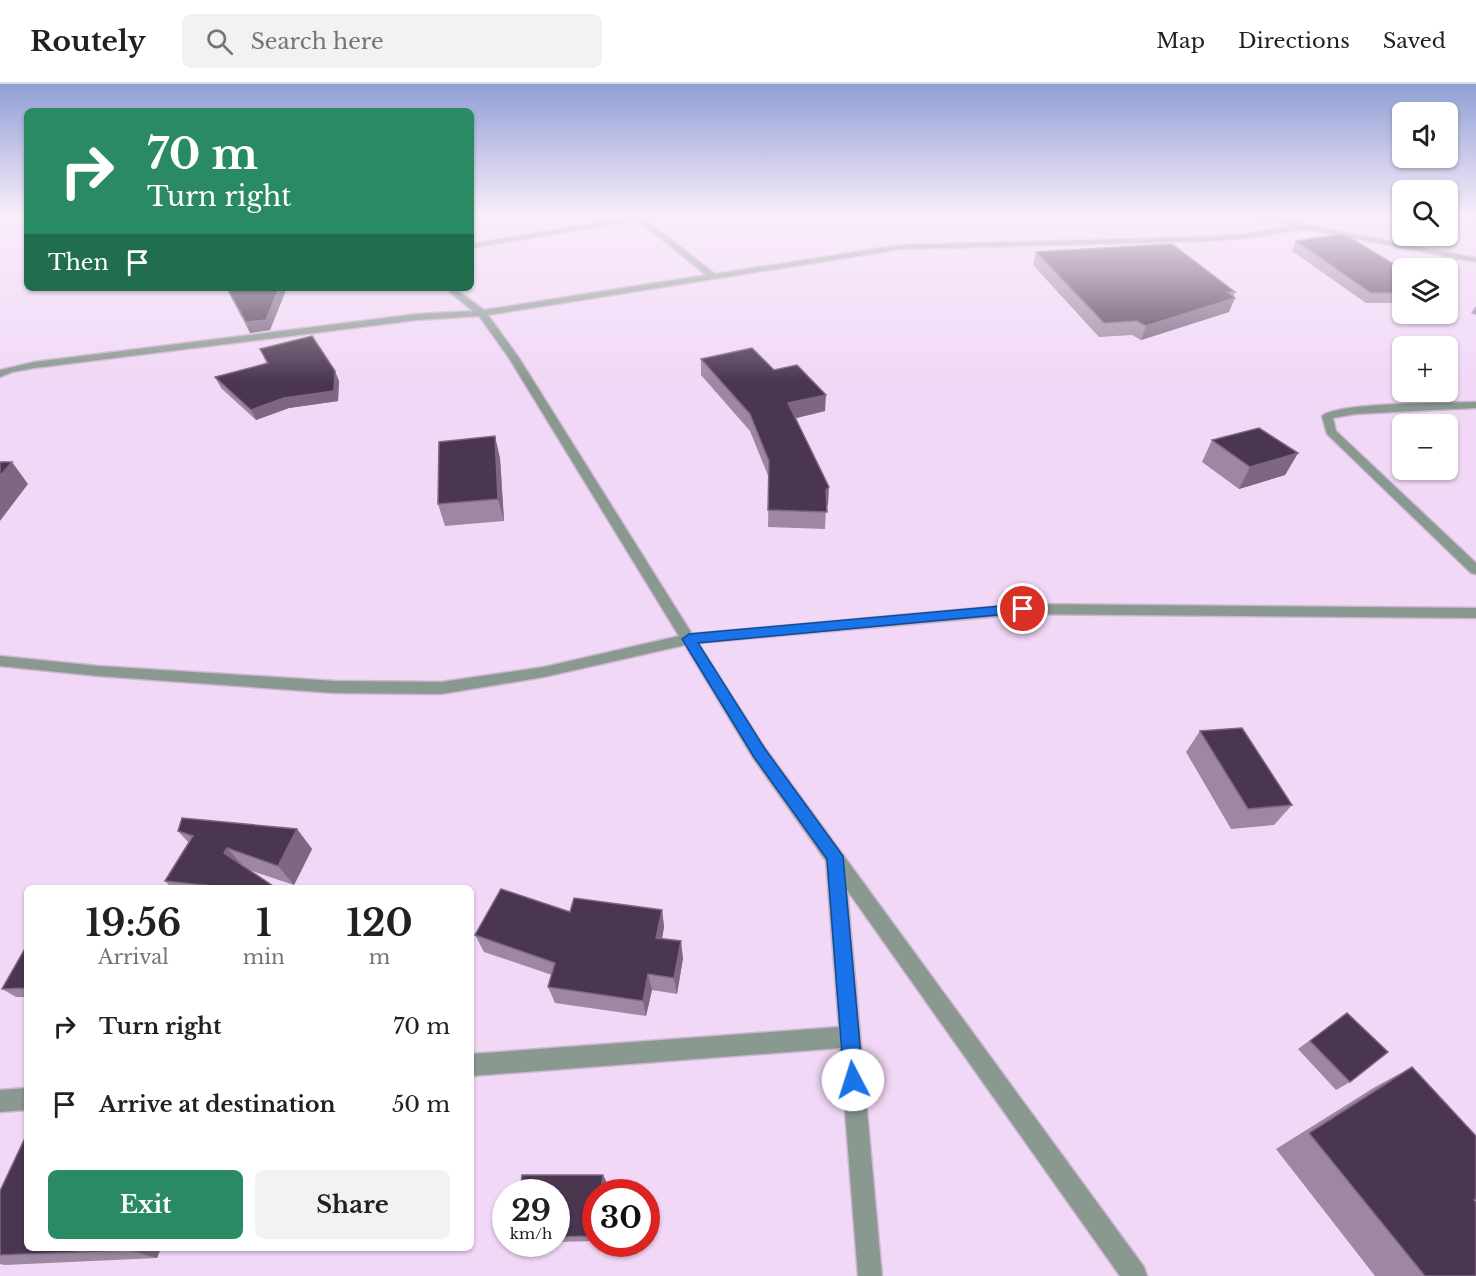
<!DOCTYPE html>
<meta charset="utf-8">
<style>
:root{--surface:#fff;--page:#f2f2f2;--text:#202124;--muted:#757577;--line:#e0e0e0;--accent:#2a8a63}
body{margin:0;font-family:"Libre Baskerville",serif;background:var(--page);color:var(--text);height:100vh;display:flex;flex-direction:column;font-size:22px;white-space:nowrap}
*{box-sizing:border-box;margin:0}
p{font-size:20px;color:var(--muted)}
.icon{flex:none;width:33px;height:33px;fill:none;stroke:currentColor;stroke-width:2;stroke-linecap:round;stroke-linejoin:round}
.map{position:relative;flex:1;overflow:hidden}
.drawer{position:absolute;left:24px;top:801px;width:450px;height:366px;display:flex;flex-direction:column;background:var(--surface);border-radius:9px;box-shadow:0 2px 4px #0004}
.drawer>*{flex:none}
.top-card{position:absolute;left:24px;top:24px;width:450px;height:183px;border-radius:9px;box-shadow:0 2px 4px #0004;background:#2a8a63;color:#fff;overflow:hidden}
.fabs{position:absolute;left:1392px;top:18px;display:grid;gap:12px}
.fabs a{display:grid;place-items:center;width:66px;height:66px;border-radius:9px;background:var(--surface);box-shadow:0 2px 4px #0004;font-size:30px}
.speed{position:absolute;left:492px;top:1095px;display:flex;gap:12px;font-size:30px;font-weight:700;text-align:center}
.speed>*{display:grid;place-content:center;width:78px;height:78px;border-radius:50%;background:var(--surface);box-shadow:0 2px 4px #0004;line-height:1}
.speed small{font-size:15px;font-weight:400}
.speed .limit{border:9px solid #d22;background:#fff;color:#111}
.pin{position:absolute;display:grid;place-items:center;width:51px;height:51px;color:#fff;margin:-26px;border:3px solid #fff;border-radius:50%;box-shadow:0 2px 6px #0007}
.me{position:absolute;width:66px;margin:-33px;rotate:355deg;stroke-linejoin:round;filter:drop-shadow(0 0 4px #0008)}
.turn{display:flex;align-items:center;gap:21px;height:126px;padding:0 24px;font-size:27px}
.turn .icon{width:78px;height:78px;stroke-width:2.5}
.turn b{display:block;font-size:42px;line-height:51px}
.then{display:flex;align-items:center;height:57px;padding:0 24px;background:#0003;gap:12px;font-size:22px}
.eta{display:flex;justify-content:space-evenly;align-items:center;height:102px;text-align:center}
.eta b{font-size:36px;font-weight:700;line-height:42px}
.cta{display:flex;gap:12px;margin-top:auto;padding:12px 24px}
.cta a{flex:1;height:69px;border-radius:9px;background:var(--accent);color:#fff;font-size:24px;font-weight:700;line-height:69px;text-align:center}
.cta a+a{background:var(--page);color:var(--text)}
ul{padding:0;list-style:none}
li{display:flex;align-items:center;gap:18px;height:78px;padding:0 24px}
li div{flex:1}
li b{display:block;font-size:22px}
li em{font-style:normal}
header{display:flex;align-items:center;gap:36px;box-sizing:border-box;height:84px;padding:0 30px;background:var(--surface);border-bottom:2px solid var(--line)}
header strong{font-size:28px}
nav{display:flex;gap:33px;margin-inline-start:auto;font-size:21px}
.search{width:420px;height:54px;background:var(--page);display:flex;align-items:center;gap:15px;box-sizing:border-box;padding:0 21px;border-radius:9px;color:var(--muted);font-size:22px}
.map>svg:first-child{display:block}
</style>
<header>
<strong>Routely</strong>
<div class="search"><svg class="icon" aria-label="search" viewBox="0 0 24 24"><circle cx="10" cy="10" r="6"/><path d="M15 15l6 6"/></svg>Search here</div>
<nav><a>Map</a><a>Directions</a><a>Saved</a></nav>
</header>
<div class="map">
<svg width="1476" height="1192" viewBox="0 0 1476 1192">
<rect width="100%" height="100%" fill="#f1d8f6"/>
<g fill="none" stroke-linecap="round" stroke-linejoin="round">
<defs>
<path id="minor" d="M643,131H663L645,135L715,190L901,161L1204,153L1246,150L1293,142L1243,131H1259L1476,174V178L1305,145L1246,154L1204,157L901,165L488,231L519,274L692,550L1023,520L1476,524V534L1023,530L698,559L765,664L1144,1183L1147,1192H1120L847,806L882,1192H858L840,964L471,992V970L839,943L826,777L753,674L685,561L544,593L441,610L335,609L98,592L0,582V572L98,582L335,597L441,598L544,583L679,552L509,274L479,232L417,236L34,284L12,288L0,293V286L34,278L417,230L473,227L445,204H454L484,226L706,191L638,136L471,164V160Z
M1476,318V324L1355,330L1333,334L1336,347L1476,479V490L1471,489L1327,350L1322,332C1339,318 1448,319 1476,318Z
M27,1004V1026L0,1028V1006Z"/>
</defs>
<use href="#minor" stroke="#ccb6d0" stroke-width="3"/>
<use href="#minor" fill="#899990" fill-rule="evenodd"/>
</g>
<path fill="#9e87a2" d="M1462,131H1476V137L1462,132Z
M1296,157L1402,185V219H1366L1292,167Z
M1036,168L1235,208L1229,228L1141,256L1132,251L1099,253L1033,181Z
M226,204L286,206L270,246L250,249Z
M1476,222V231L1471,229Z
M260,265L339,297L338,317L289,324L256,336L221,304L215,293L267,280Z
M701,275L774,286L825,327L796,334L828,421H826L825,445L768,443L769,394L750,347L701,291Z
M1212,356L1298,369L1285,391L1239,405L1202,378Z
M500,374L504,437L445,442L438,420Z
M1200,647L1292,721L1274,741L1231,745L1186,668Z
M297,745L312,765L294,801L249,786L276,804H172L165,797L189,759L178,747Z
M662,826L664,843L662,855L683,874L677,910L652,906L646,932L555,919L548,903L552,891L484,868L475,851L570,828Z
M27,861V913H16L2,905Z
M1347,929L1350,998L1336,1006L1298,965Z
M1412,983L1474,1116L1476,1192H1375L1276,1065L1375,1003Z
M603,1091L606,1097L596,1108V1157L556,1158V1108Z
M0,1107L161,1164L157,1174L5,1181L0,1180Z"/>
<path fill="#7d6781" d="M279,204H285L286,206L270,246L250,249L246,238Z
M1235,214L1229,228L1141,256L1146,242Z
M335,287L339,297L338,317L289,324L256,336L251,326Z
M826,311L825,327L788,336V319Z
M495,352L500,374L504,437L498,415Z
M1298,369L1285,391L1239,405L1250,383Z
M12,378L28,400L0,437V392Z
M829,403L828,421L824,423L826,406Z
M297,745L312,765L294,801L278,782Z
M227,764L245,784L224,769Z
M662,826L664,843L659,871L656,854Z
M681,857L683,874L677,910L674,894Z
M648,890L652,906L646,932L643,917Z
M603,1091L606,1097L605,1108H601Z
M129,1164H161L157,1174L128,1166Z"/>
<path fill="#4b364f" stroke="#7d6781" stroke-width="1.5" d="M1344,150L1402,185V209H1371L1296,157Z
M1172,160L1235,208H1228L1235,214L1146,242L1137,237L1104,239L1036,168Z
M227,204H279L266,236L246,238Z
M312,252L335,287L334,307L284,314L251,326L215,293L268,279L260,265Z
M752,264L774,286L797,281L826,311L788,319L829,403L826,406L827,428L768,426L769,377L750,330L701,275Z
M1259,344L1298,369L1250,383L1212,356Z
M495,352L498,415L438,420L439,358Z
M0,378H12L0,392Z
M1242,644L1292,721L1248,725L1200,647Z
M182,734L297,745L278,782L227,764L224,769L276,804H232L165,797L193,752L178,747Z
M501,805L570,828L574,814L662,826L656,854L681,857L674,894L648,890L643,917L548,903L555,879L475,851Z
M27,861V904L2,905Z
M1347,929L1388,968L1350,998L1310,957Z
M1412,983L1476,1052V1115L1474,1116L1476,1118V1192H1425L1309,1049Z
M24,1056H27V1164H129L128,1166L0,1171V1107Z
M522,1091H603L601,1108H596V1152L556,1153V1108H520Z"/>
<linearGradient id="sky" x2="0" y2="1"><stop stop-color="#909fd4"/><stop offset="0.44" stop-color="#f9edfb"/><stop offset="1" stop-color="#f9edfb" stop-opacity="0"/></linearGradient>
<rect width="1476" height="298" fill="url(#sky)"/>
<path fill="#1a73e8" stroke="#114b97" stroke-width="1.5" d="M1023,520L1030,525L1028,528L698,559L765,665L843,772L863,996L860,1003L853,1006L846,1003L844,996L827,775L754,673L682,555L689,550Z"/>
</svg>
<div class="fabs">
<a><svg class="icon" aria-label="sound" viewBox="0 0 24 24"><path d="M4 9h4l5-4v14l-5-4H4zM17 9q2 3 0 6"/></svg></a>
<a><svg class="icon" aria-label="search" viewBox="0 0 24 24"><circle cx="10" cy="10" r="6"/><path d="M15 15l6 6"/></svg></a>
<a><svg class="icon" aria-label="layers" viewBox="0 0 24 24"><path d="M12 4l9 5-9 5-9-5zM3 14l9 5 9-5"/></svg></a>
<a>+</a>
<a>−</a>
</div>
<div class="speed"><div>29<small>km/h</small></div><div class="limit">30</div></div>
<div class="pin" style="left:1023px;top:525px;background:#d93025"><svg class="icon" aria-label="arrive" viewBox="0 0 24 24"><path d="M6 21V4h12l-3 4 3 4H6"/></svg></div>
<svg class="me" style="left:853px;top:996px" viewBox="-20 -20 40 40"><circle r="19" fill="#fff"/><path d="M0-13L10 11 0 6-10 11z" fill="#1a73e8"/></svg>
<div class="top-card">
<div class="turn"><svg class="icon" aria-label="right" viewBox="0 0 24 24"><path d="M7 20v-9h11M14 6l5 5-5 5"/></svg><div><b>70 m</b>Turn right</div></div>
<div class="then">Then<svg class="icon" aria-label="arrive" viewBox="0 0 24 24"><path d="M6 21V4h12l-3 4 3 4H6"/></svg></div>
</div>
<section class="drawer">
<div class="eta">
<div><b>19:56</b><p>Arrival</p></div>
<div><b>1</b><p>min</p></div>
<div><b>120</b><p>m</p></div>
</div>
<ul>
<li><svg class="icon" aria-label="right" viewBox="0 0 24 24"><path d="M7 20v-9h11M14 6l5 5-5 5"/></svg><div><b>Turn right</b></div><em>70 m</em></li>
<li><svg class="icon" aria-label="arrive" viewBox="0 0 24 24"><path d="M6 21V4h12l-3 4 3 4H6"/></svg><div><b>Arrive at destination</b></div><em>50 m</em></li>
</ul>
<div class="cta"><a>Exit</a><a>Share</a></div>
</section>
</div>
